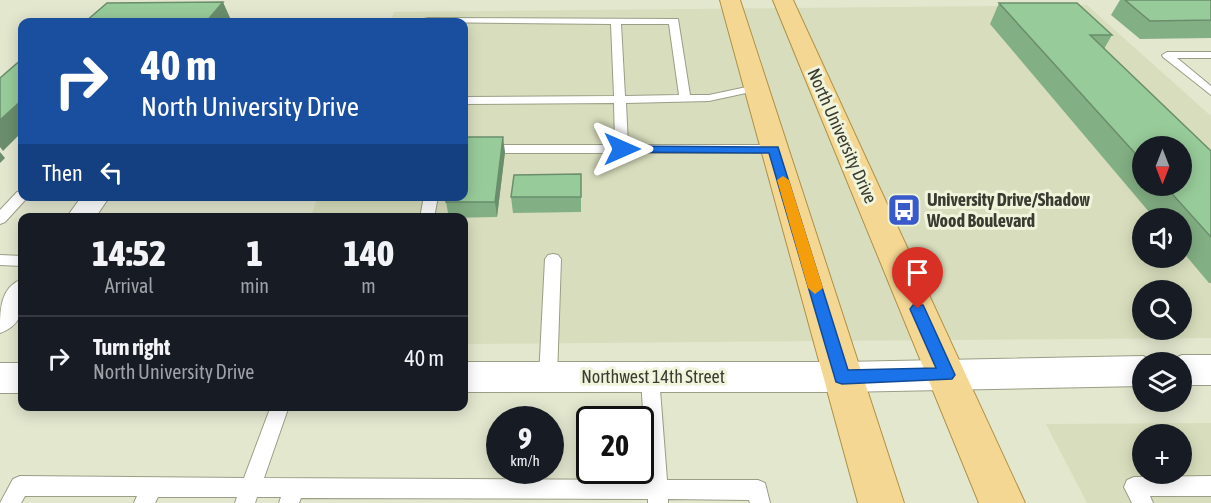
<!DOCTYPE html>
<style>
:root{--surface:#171b24;--page:#242831;--text:#f1f3f6;--muted:#9ea1a6;--line:#363941}
body{margin:0;font-family:"Asap Condensed",sans-serif;background:var(--page);color:var(--text);height:100vh;display:flex;flex-direction:column;font-size:22px;white-space:nowrap}
*{box-sizing:border-box;margin:0}
p{font-size:20px;color:var(--muted)}
.icon{flex:none;width:33px;height:33px;fill:none;stroke:currentColor;stroke-width:2;stroke-linecap:round;stroke-linejoin:round}
.map{position:relative;flex:1;overflow:hidden}
.drawer{position:absolute;left:18px;top:213px;width:450px;height:198px;display:flex;flex-direction:column;background:var(--surface);border-radius:12px;box-shadow:0 3px 15px #0003}
.drawer>*{flex:none}
.guide{position:absolute;left:18px;top:18px;width:450px;height:183px;border-radius:12px;box-shadow:0 3px 15px #0003;background:#1a4fa0;color:#fff;overflow:hidden}
.needle{width:39px;rotate:180deg}
.tools{position:absolute;left:1132px;top:136px;display:grid;gap:12px}
.tools a{display:grid;place-items:center;width:60px;height:60px;border-radius:50%;background:var(--surface);box-shadow:0 3px 15px #0003;font-size:30px}
.speed{position:absolute;left:486px;top:406px;display:flex;gap:12px;font-size:30px;font-weight:700;text-align:center}
.speed>*{display:grid;place-content:center;width:78px;height:78px;border-radius:50%;background:var(--surface);box-shadow:0 3px 15px #0003;line-height:1}
.speed small{font-size:15px;font-weight:400}
.speed .limit{border:3px solid #111;border-radius:9px;background:#fff;color:#111}
.pin{position:absolute;display:grid;place-items:center;width:51px;height:51px;color:#fff;margin:-62px -26px;border-radius:50% 50% 50% 0;rotate:-45deg;box-shadow:0 0 6px #0007}
.pin .icon{rotate:45deg}
.me{position:absolute;width:66px;margin:-33px;rotate:90deg;stroke-linejoin:round;filter:drop-shadow(0 0 4px #0008)}
.turn{display:flex;align-items:center;gap:21px;height:126px;padding:0 24px;font-size:27px}
.turn .icon{width:78px;height:78px;stroke-width:2.5}
.turn b{display:block;font-size:42px;line-height:51px}
.then{display:flex;align-items:center;height:57px;padding:0 24px;background:#0003;gap:12px;font-size:22px}
.eta{display:flex;justify-content:space-evenly;align-items:center;height:102px;text-align:center}
.eta b{font-size:36px;font-weight:800;line-height:42px}
ul{padding:0;list-style:none}
li{display:flex;align-items:center;gap:18px;height:84px;padding:0 24px;border-top:2px solid var(--line)}
li div{flex:1}
li b{display:block;font-size:22px}
li em{font-style:normal}
.map>svg:first-child{display:block}
</style>
<div class="map">
<svg width="1211" height="503" viewBox="0 0 1211 503">
<rect width="100%" height="100%" fill="#e3e7ce"/>
<path fill="#d8debd" fill-rule="evenodd" d="M1087,5L1211,116V338L464,344V218H310L318,197L464,196V22H390L394,12ZM1143,147H1182V186H1143ZM1143,219H1182V258H1143ZM1143,291H1182V330H1143Z
M1211,423V503H1087L1046,424ZM1143,435H1182V474H1143Z"/>
<g fill="none" stroke-linecap="round" stroke-linejoin="round">
<defs>
<path id="lane" d="M428,18L678,19L690,95H709L756,85L762,88L760,90L709,101L626,103L628,145H774L780,149L774,153H464V145H615L614,103L464,104V97L614,96L611,24L424,22V19ZM621,24H669L679,95L625,96Z
M1167,52H1211V58H1177L1211,86V95L1163,57L1162,55Z
M22,191V196H28L27,198L5,222L0,224V210L17,192Z
M424,196H438L434,218H420Z
M553,254L558,255L561,259L557,377L554,382L548,384L542,382L539,377L545,259L548,255Z
M0,255L22,256V266L0,265Z
M650,370L656,372L659,377L667,480H758L765,483L770,503H750L749,500L668,499V503H648V499L301,498L299,503H279L281,497H257L255,503H235L237,497H158L155,503H134L137,496H25L21,503H0L13,479L20,476L244,478L271,406H289L264,478L647,480L641,377L644,372Z
M1211,476V496H1150L1153,503H1132L1124,487L1127,480L1134,477Z"/>
<path id="street" d="M82,196H110L95,218H66Z
M22,279C24,302 26,324 0,333C0,309 0,288 22,279Z
M1182,355H1211V385H1182V363H1168L1170,360Z
M1143,356L1157,363H1143V386L842,392H464V362H842Z
M0,363H22V393H0Z"/>
<path id="primary" d="M720,0H740L904,503H858Z
M773,0H793L1025,503H979Z"/>
</defs>
<use href="#lane" stroke="#9a9e86" stroke-width="2"/>
<use href="#street" stroke="#9a9e86" stroke-width="2"/>
<use href="#primary" stroke="#af9044" stroke-width="2"/>
<use href="#lane" fill="#fff" fill-rule="evenodd"/>
<use href="#street" fill="#fff" fill-rule="evenodd"/>
<use href="#primary" fill="#f5d794" fill-rule="evenodd"/>
</g>
<path fill="#83af84" fill-rule="evenodd" d="M1120,0H1211V38L1140,39L1111,15Z
M999,3L1112,35L1104,49L1211,151V283H1209L1182,251V219H1155L990,24ZM1143,147L1182,186H1143Z
M505,152L497,217L449,218L446,202Z
M581,174V212L513,213L511,197Z"/>
<path fill="#6a8e6c" d="M223,2L231,20L229,22H206Z
M22,100V132L3,151L0,147V120Z
M503,137L505,152L497,217L495,202Z
M0,152L5,158L0,163Z"/>
<path fill="#98cb9a" stroke="#6a8e6c" stroke-width="1.5" d="M1125,0H1211V20L1150,21Z
M223,2L206,22H85L107,3Z
M999,3H1077L1112,35H1090L1211,151V237L1165,186H1182V147H1143V162Z
M22,59V100L0,120V78Z
M464,137H503L495,202H446L447,196H464Z
M581,174V197H511L514,175Z"/>
<path fill="#1a73e8" stroke="#114b97" stroke-width="1.5" d="M622,146L778,147L848,370L936,368L910,309L913,305H923L925,309L955,375L952,379L842,384L836,382L769,153L618,152L616,149Z"/>
<path fill="#f59e0b" d="M783,176L789,180L823,288L815,294L808,288L777,180Z"/>
<defs>
<symbol id="bus-square" viewBox="-11 -11 22 22"><rect x="-9" y="-9" width="18" height="18" rx="4" fill="#3759ca" stroke="#f0f4db"/><path d="M-5-6H5V4H4V6H2V4H-2V6H-4V4H-5ZM-3.5-4V0h7V-4ZM-3.5 1.2v1.5H-2V1.2ZM2 1.2v1.5H3.5V1.2Z" fill="#fff"/></symbol>
</defs>
<g fill-rule="evenodd">
<use href="#bus-square" x="885" y="191" width="38" height="38"/>
</g>
<g text-anchor="middle" stroke-width="6" stroke-linejoin="round" paint-order="stroke">
<g font-size="18" fill="#3a3c32" stroke="#f0f4db">
<text transform="translate(842 136) rotate(66)" y="6">North University Drive</text>
<text x="653" y="383">Northwest 14th Street</text>
</g>
<g font-size="18" font-weight="bold" fill="#3a3c32" stroke="#f0f4db" text-anchor="start">
<text x="927" y="206">University Drive/Shadow<tspan x="927" dy="21">Wood Boulevard</tspan></text>
</g>
</g>
</svg>
<div class="tools">
<a><svg class="needle" viewBox="-14 -14 28 28"><path d="M0-13l5 13h-10z" fill="#e53935"/><path d="M0 13l5-13h-10z" fill="#9ea1a6"/></svg></a>
<a><svg class="icon" aria-label="sound" viewBox="0 0 24 24"><path d="M4 9h4l5-4v14l-5-4H4zM17 9q2 3 0 6"/></svg></a>
<a><svg class="icon" aria-label="search" viewBox="0 0 24 24"><circle cx="10" cy="10" r="6"/><path d="M15 15l6 6"/></svg></a>
<a><svg class="icon" aria-label="layers" viewBox="0 0 24 24"><path d="M12 4l9 5-9 5-9-5zM3 14l9 5 9-5"/></svg></a>
<a>+</a>
</div>
<div class="speed"><div>9<small>km/h</small></div><div class="limit">20</div></div>
<div class="pin" style="left:918px;top:309px;background:#d93025"><svg class="icon" aria-label="arrive" viewBox="0 0 24 24"><path d="M6 21V4h12l-3 4 3 4H6"/></svg></div>
<svg class="me" style="left:622px;top:149px" viewBox="-20 -20 40 40"><path d="M0-17L14 15 0 8-14 15z" fill="#1a73e8" stroke="#fff" stroke-width="4"/></svg>
<div class="guide">
<div class="turn"><svg class="icon" aria-label="right" viewBox="0 0 24 24"><path d="M7 20v-9h11M14 6l5 5-5 5"/></svg><div><b>40 m</b>North University Drive</div></div>
<div class="then">Then<svg class="icon" aria-label="left" viewBox="0 0 24 24"><path d="M17 20v-9H6M10 6l-5 5 5 5"/></svg></div>
</div>
<section class="drawer">
<div class="eta">
<div><b>14:52</b><p>Arrival</p></div>
<div><b>1</b><p>min</p></div>
<div><b>140</b><p>m</p></div>
</div>
<ul>
<li><svg class="icon" aria-label="right" viewBox="0 0 24 24"><path d="M7 20v-9h11M14 6l5 5-5 5"/></svg><div><b>Turn right</b><p>North University Drive</p></div><em>40 m</em></li>
</ul>
</section>
</div>
